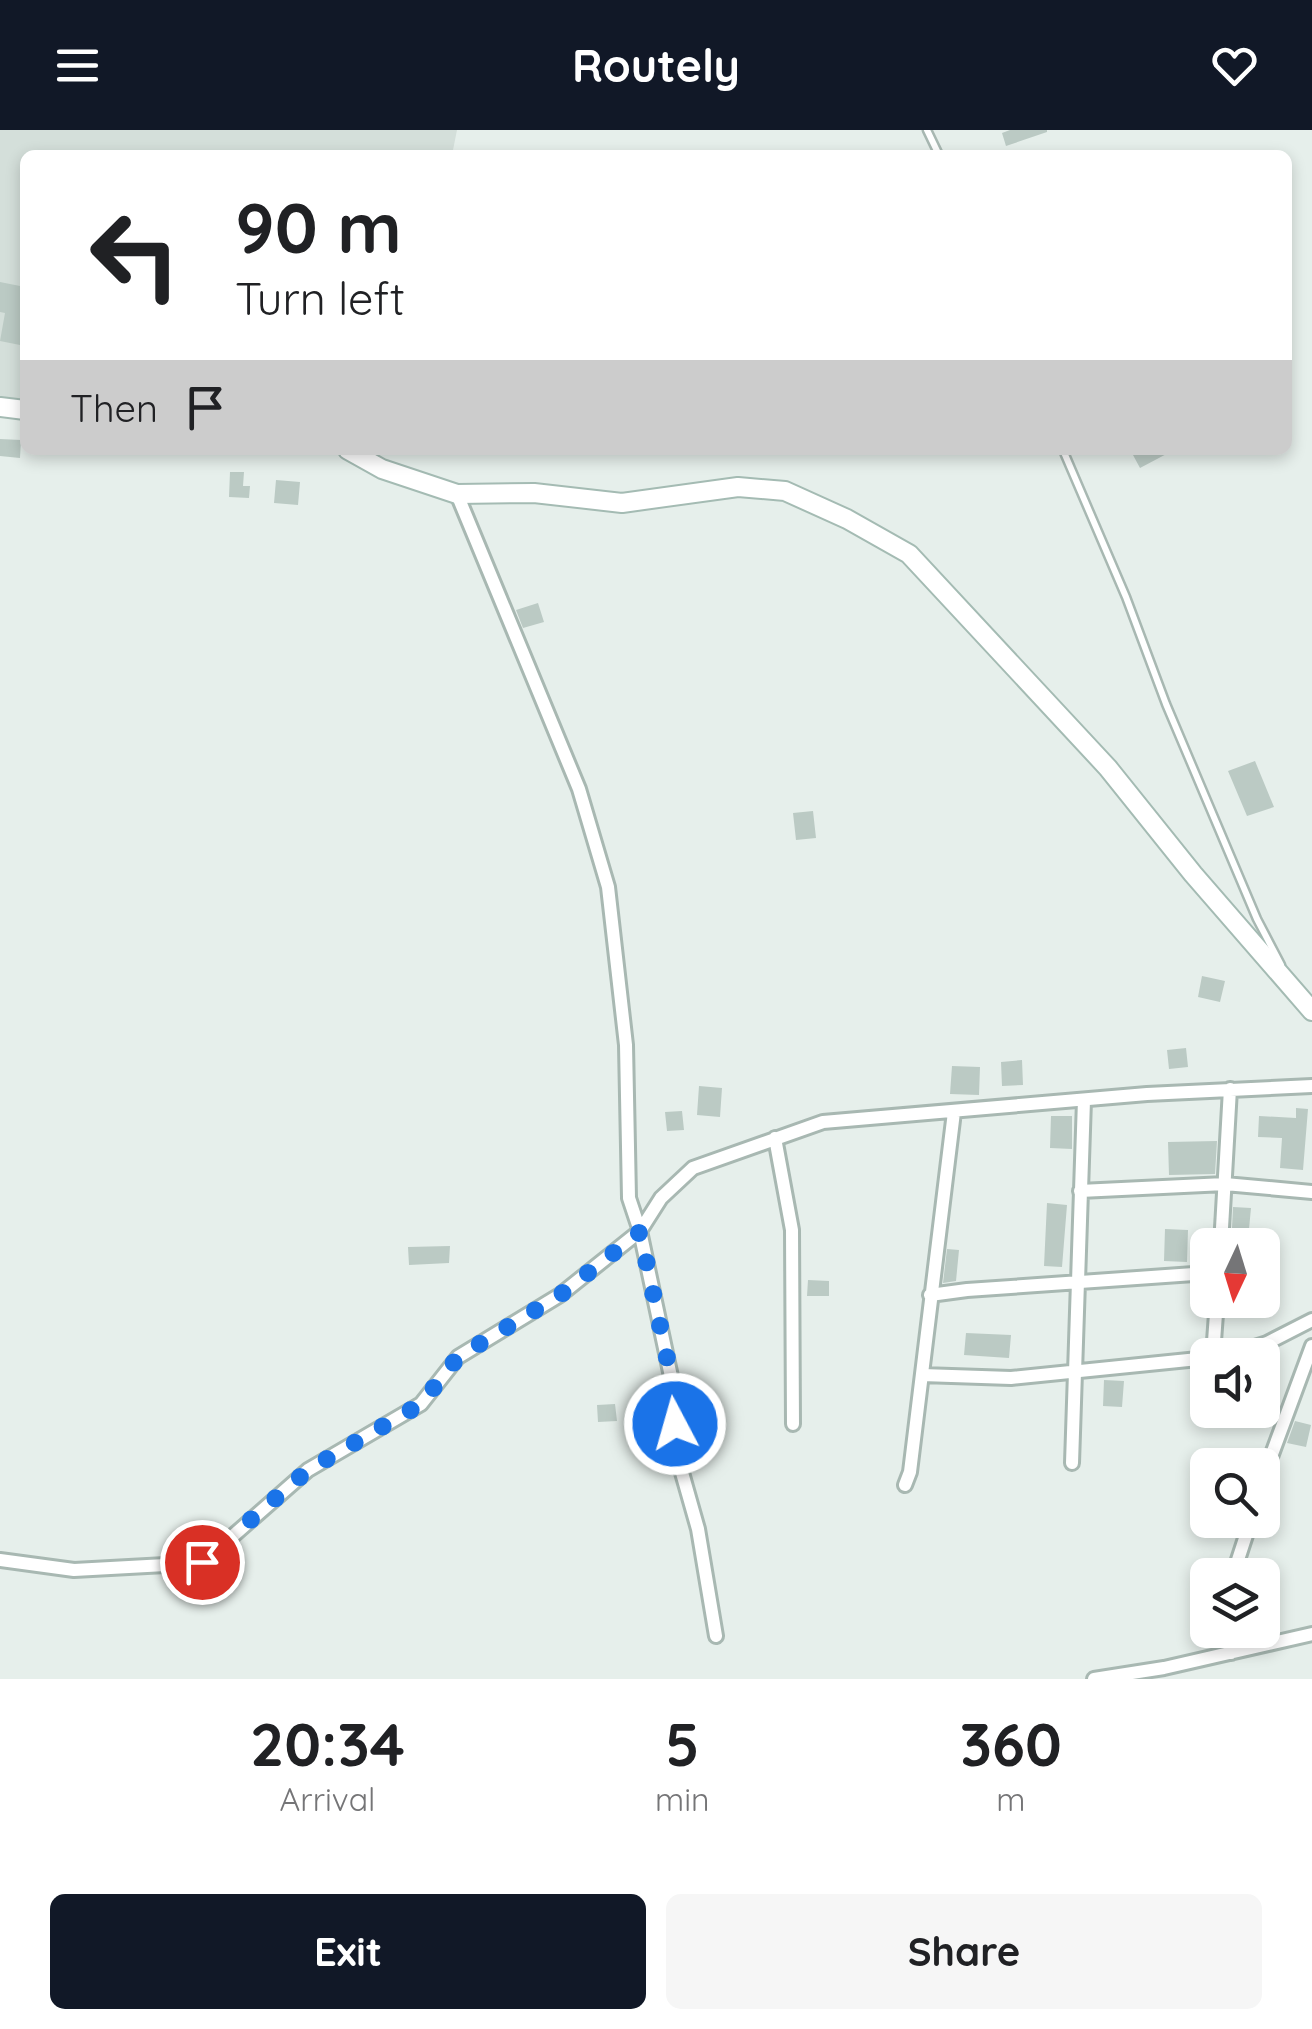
<!DOCTYPE html>
<style>
:root{--surface:#fff;--page:#f6f6f6;--text:#202124;--muted:#757577;--accent:#111827}
body{margin:0;font-family:Quicksand,sans-serif;background:var(--page);color:var(--text);height:100vh;display:flex;flex-direction:column;font-size:38px;white-space:nowrap}
*{box-sizing:border-box;margin:0}
p{font-size:32px;color:var(--muted)}
.icon{flex:none;width:55px;height:55px;fill:none;stroke:currentColor;stroke-width:2;stroke-linecap:round;stroke-linejoin:round}
.map{position:relative;height:1549px;overflow:hidden}
.drawer{display:flex;flex-direction:column;background:var(--surface);flex:1}
.drawer>*{flex:none}
.top-card{position:absolute;left:20px;top:20px;width:1272px;height:305px;border-radius:15px;box-shadow:0 5px 15px #0003;background:#fff;color:var(--text);overflow:hidden}
.needle{width:65px;rotate:184deg}
.controls{position:absolute;left:1190px;top:1098px;display:grid;gap:20px}
.controls a{display:grid;place-items:center;width:90px;height:90px;border-radius:15px;background:var(--surface);box-shadow:0 5px 15px #0003;font-size:50px}
.pin{position:absolute;display:grid;place-items:center;width:85px;height:85px;color:#fff;margin:-42px;border:5px solid #fff;border-radius:50%;box-shadow:0 2px 10px #0007}
.me{position:absolute;width:110px;margin:-55px;rotate:354deg;stroke-linejoin:round;filter:drop-shadow(0 0 8px #0008)}
.turn{display:flex;align-items:center;gap:35px;height:210px;padding:0 50px;font-size:45px}
.turn .icon{width:130px;height:130px;stroke-width:2.5}
.turn b{display:block;font-size:70px;line-height:85px}
.then{display:flex;align-items:center;height:95px;padding:0 50px;background:#0003;gap:20px;font-size:38px}
.eta{display:flex;justify-content:space-evenly;align-items:center;height:170px;text-align:center}
.eta b{font-size:60px;font-weight:800;line-height:70px}
.button{display:flex;gap:20px;margin-top:auto;padding:20px 50px}
.button a{flex:1;height:115px;border-radius:15px;background:var(--accent);color:#fff;font-size:40px;font-weight:800;line-height:115px;text-align:center}
.button a+a{background:var(--page);color:var(--text)}
header{display:flex;justify-content:space-between;align-items:center;height:130px;padding:0 50px;background:var(--accent);color:#fff;font-size:45px;font-weight:800}
.map>svg:first-child{display:block}
</style>
<header><svg class="icon" aria-label="menu" viewBox="0 0 24 24"><path d="M4 6h16M4 12h16M4 18h16"/></svg>Routely<svg class="icon" aria-label="heart" viewBox="0 0 24 24"><path d="M12 20l-8-8c-3-5 5-10 8-4 3-6 11-1 8 4z"/></svg></header>
<div class="map">
<svg width="1312" height="1549" viewBox="0 0 1312 1549">
<rect width="100%" height="100%" fill="#e6efeb"/>
<path fill="#d4dfda" d="M0,0H457L452,25H25V276L0,272Z"/>
<path fill="#bbcac4" d="M1010,0H1047V2L1006,16L1002,3Z
M0,152L25,157V216L0,211L5,183L0,182Z
M0,309L21,310L20,328L0,326Z
M1143,320H1174L1140,338L1133,325Z
M230,342H244L243,356H250L249,368L229,367Z
M276,350L300,352L298,375L274,373Z
M538,473L544,492L523,498L516,480Z
M1255,631L1274,677L1247,686L1228,641Z
M813,681L816,708L796,710L793,683Z
M1202,846L1225,851L1220,872L1198,867Z
M1186,918L1188,937L1169,939L1167,920Z
M1022,930L1023,955L1002,956L1001,932Z
M952,936L980,937L979,965L950,964Z
M699,956L722,958L720,987L697,985Z
M1296,978L1308,979L1303,1040L1280,1038L1282,1008L1258,1007L1259,986L1296,988Z
M682,981L684,1000L667,1001L665,982Z
M1051,986H1072V1019L1050,1018Z
M1217,1011L1215,1044L1169,1045L1168,1012Z
M1047,1073L1067,1075L1062,1137L1044,1136Z
M1233,1077L1251,1078L1249,1099L1232,1098Z
M1165,1099L1188,1100L1187,1132L1164,1131Z
M450,1116L449,1133L409,1135L408,1117Z
M947,1119L959,1120L956,1151L943,1153Z
M808,1150L829,1151V1166H807Z
M966,1203L1011,1205L1009,1228L964,1225Z
M1104,1250L1124,1251L1122,1277L1103,1276Z
M615,1274L617,1291L598,1292L597,1275Z
M1295,1291L1311,1295L1306,1317L1287,1313Z
M1199,1390H1240L1235,1405Z"/>
<g fill="none" stroke-linecap="round" stroke-linejoin="round">
<defs>
<path id="lane" d="M927,0L939,25
M1063,320L1126,467L1166,574L1257,789L1281,835"/>
<path id="street" d="M457,364L579,659L608,757L626,915L629,1068L640,1101L676,1270L675,1318L698,1399L716,1506
M775,1008L792,1100L793,1294
M1080,1061L1225,1054L1312,1062
M1221,1115L1230,959
M930,1165L967,1160L1208,1143
M1213,1225L1217,1170
M1229,1225L1267,1213L1312,1190
M922,1245L1011,1248L1208,1228
M1072,1333L1084,970
M1262,1351L1312,1216
M905,1355L910,1342L954,982
M0,1430L74,1440L202,1433L308,1340L421,1274L458,1227L560,1165L640,1101L661,1068L693,1038L823,992L1147,964L1312,956
M1233,1445L1251,1390
M1231,1523L1232,1500
M1094,1549L1164,1538L1312,1504"/>
<path id="secondary" d="M0,277L25,280
M348,320L382,339L457,364L534,363L622,373L738,357L785,361L847,389L909,424L1108,638L1193,744L1312,881"/>
</defs>
<use href="#lane" stroke="#a8b8b2" stroke-width="11"/>
<use href="#street" stroke="#a8b8b2" stroke-width="18"/>
<use href="#secondary" stroke="#a4bbb3" stroke-width="22"/>
<use href="#lane" stroke="#fff" stroke-width="6"/>
<use href="#street" stroke="#fff" stroke-width="12"/>
<use href="#secondary" stroke="#fff" stroke-width="18"/>
</g>
<g fill="none" stroke-linecap="round" stroke-linejoin="round">
<path stroke="#1a73e8" stroke-width="18" stroke-dasharray="0 32.4" d="M202,1432L308,1340L421,1274L458,1227L560,1165L640,1102L676,1270L675,1294"/>
</g>
</svg>
<div class="controls">
<a><svg class="needle" viewBox="-14 -14 28 28"><path d="M0-13l5 13h-10z" fill="#e53935"/><path d="M0 13l5-13h-10z" fill="#757577"/></svg></a>
<a><svg class="icon" aria-label="sound" viewBox="0 0 24 24"><path d="M4 9h4l5-4v14l-5-4H4zM17 9q2 3 0 6"/></svg></a>
<a><svg class="icon" aria-label="search" viewBox="0 0 24 24"><circle cx="10" cy="10" r="6"/><path d="M15 15l6 6"/></svg></a>
<a><svg class="icon" aria-label="layers" viewBox="0 0 24 24"><path d="M12 4l9 5-9 5-9-5zM3 14l9 5 9-5"/></svg></a>
</div>
<div class="pin" style="left:202px;top:1432px;background:#d93025"><svg class="icon" aria-label="arrive" viewBox="0 0 24 24"><path d="M6 21V4h12l-3 4 3 4H6"/></svg></div>
<svg class="me" style="left:675px;top:1294px" viewBox="-20 -20 40 40"><circle r="17" fill="#1a73e8" stroke="#fff" stroke-width="3"/><path d="M0-11L8 9 0 5-8 9z" fill="#fff"/></svg>
<div class="top-card">
<div class="turn"><svg class="icon" aria-label="left" viewBox="0 0 24 24"><path d="M17 20v-9H6M10 6l-5 5 5 5"/></svg><div><b>90 m</b>Turn left</div></div>
<div class="then">Then<svg class="icon" aria-label="arrive" viewBox="0 0 24 24"><path d="M6 21V4h12l-3 4 3 4H6"/></svg></div>
</div>
</div>
<section class="drawer">
<div class="eta">
<div><b>20:34</b><p>Arrival</p></div>
<div><b>5</b><p>min</p></div>
<div><b>360</b><p>m</p></div>
</div>
<div class="button"><a>Exit</a><a>Share</a></div>
</section>
